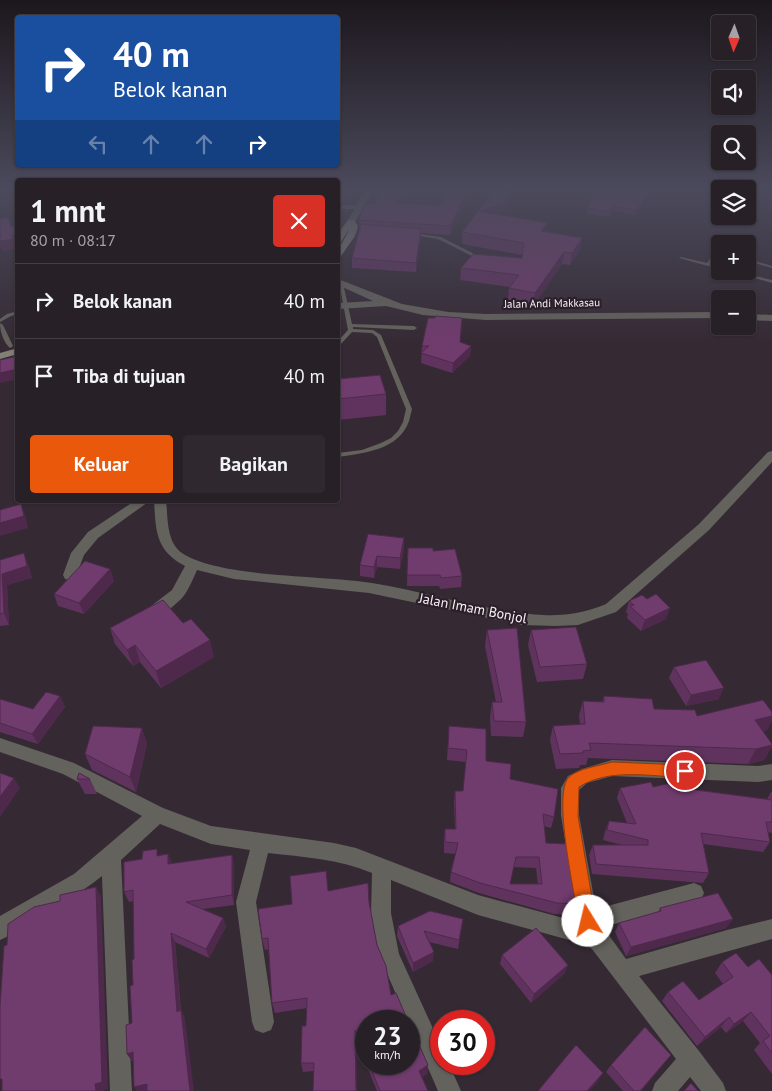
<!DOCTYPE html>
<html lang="id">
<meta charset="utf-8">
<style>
:root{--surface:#282027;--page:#30282f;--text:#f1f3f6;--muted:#a5a3a7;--line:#443e44;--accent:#ea580c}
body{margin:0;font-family:"PT Sans",sans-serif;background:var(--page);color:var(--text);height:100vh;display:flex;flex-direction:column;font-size:19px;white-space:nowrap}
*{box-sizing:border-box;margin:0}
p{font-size:16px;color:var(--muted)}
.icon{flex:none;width:28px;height:28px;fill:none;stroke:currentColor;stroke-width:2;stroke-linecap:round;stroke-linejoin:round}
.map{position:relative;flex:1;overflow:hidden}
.details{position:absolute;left:15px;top:178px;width:325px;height:325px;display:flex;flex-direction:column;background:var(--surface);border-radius:5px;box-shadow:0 1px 4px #0004,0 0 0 1px var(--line)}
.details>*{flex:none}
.banner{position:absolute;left:15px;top:15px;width:325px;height:152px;border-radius:5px;box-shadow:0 1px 4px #0004,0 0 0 1px var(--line);background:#1a4fa0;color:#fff;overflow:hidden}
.needle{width:32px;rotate:182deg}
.fabs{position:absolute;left:711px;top:15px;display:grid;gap:10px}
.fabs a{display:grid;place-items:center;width:45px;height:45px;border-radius:5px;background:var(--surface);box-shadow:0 1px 4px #0004,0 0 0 1px var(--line);font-size:25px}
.speed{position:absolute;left:355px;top:1010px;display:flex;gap:10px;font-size:25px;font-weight:700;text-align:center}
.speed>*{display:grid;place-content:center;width:65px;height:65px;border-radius:50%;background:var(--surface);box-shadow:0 1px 4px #0004,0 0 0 1px var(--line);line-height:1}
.speed small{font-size:12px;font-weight:400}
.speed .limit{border:8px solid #d22;background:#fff;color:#111}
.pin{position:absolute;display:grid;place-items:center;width:42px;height:42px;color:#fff;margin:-21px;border:2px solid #fff;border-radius:50%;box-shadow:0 1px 5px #0007}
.me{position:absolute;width:55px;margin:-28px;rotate:351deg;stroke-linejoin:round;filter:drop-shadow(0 0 4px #0008)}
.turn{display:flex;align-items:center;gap:18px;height:105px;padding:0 15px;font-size:22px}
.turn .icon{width:65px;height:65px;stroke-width:2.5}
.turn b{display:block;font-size:35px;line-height:42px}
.lanes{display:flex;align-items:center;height:48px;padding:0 15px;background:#0003;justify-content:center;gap:25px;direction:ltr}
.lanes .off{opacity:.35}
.round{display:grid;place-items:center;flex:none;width:52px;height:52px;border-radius:5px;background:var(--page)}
.summary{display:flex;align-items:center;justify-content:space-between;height:85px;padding:0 15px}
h1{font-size:30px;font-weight:700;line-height:38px}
.primary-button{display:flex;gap:10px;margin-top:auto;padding:10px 15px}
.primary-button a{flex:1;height:58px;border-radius:5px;background:var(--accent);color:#fff;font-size:20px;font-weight:700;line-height:58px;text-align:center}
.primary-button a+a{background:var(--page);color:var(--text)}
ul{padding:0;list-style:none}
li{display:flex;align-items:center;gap:15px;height:75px;padding:0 15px;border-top:1px solid var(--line)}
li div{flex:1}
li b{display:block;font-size:19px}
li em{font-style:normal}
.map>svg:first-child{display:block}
</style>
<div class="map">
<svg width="772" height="1091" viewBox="0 0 772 1091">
<rect width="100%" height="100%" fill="#352a34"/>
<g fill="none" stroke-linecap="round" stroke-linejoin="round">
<path fill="#64625c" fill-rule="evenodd" d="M412,233L441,237L482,258L478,259L438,239L413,235H412Z
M714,253H720V255H717L710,266H708L679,258L681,257L707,263Z
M748,259L772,266V268L748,261Z
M755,276L772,280V283L755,278Z
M339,282L343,283L352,324L414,326L417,328L414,330L353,327V329L373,330L381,335L412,409C411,413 410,417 409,421C399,450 364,453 338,457V453L362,450L381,443L391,438L398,431L403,422L406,409L377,337L372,333L352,332L340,345H338V341L348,330Z
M18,311V314L11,316L0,322V319L7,314Z
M0,323L3,325L13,346L12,347L10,348C4,343 0,332 0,323Z"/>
<path fill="#64625c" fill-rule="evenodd" d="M338,205H359L363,207L359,209H338Z
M772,451V462L709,530L616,612L578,625L556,626L522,625L369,593L234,579L197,570C193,579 188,591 182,598C174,606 157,621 146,618L144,614L146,610L172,590L185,566C155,550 156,531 154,500H166C168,517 166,542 182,553C219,578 324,575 372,583C428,592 487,612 543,615C565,616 585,613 606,604L699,524L768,452Z
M136,500H151L98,538L84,555L75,579L70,580L65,579L63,575L71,553L88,532Z
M0,738L74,763L163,808L211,826L334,843L356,848L478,895L578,922L561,815V788L568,776L582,769L612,760L758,766L772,764V780L758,782L612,776L587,783L579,790V815L596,909L694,883L701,886L704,893L701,900L694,903L603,927L626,959L727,930L772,919V939L639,976L699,1051L723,1083L726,1091H701L690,1077L678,1091H652L655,1083L676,1059L592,949L584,944L478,915L391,880V913L399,954L441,1046V1064H449L461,1091H438L379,955L371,913L372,873C339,859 303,857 268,853L256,902L274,1022L271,1030L263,1033L255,1030L252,1022L236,902L250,850L211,844L160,824L121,860L132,1091H110L102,876C79,895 54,906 29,921C19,927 11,936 0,940V916L74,874L142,816L63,774L0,752Z"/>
<path fill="#64625c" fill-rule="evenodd" d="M365,190H373L354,224H348L347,222Z
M338,279L402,304L448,312L486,314L720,312V318L486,320L423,315L386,306L338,309V303L373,301L338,285Z
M748,314L772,315V321L748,320Z"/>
<path fill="#827f75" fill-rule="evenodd" d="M348,220H354L358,226L355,236L341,256L338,257C338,245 346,239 349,229L341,242L338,243V233Z
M18,348V354L0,359V353Z"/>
</g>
<path fill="#60335e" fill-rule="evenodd" d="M338,190H353L346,203H342V211L338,220Z
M472,190L450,235L421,233L416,272L352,268V258L360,228L359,220L375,204L400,203L439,205Z
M650,192L649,197L635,215L613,211L609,217L586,214L587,208Z
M511,193L510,204L502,215L546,231L582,238L580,250L570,265L562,264L534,305L508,300L509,288L510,287L460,280L461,268L522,258V255L462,244V232Z
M460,342L471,346L470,356L452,373L421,363L422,346Z
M338,379L386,394V415L338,420Z
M209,500H229L228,501Z
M368,534L404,549L400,569L377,567L374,578L360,576V565Z
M408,548L433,551L462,576L461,587L440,589L439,586H407Z
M0,560L28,564L32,578L7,585L9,625L0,626Z
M110,569L114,581L84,614L58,606L54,594Z
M629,601L666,619L641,631L627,618L628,614L626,612Z
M183,623L214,657L161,688L140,662L133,666L115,644L110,628Z
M487,630L526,722L523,737L491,736L490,717L492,702H496L485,646Z
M531,630L587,664L583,679L537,682L528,645Z
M674,667L719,699L686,706L669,678Z
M60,696L65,707L38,744L0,732V699L33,709Z
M604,696L654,709L697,716H772V720L767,730L763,731L772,744V746L764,760L748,764L588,758L586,765H580L579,768L556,769L550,740L553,726L580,725L579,715L583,701L602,702Z
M449,726L486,761L510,779L554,817L551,828L544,826L546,843L576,904L572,914H554L479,893L450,882L451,872L456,854L444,853V840L445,829H455L454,802L455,791H463L466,762L447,760ZM513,867L536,868L538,884H510Z
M142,728L147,744L136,792L92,770L85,754Z
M77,779H90L97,794H85Z
M653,787L696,790L767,799L771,792H772V833L768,832L770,842L763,852L703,844L709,873L703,883L592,874L589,855L593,845H622L603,840L605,832L609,821L627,823L617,798L620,788Z
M168,854L172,864L232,855L234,865V905L203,909L223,918L226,927L209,958L175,942L181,1011V1010L185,1019L132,1061L127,1054L132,1023L134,959L133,901L129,902L124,892L159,855Z
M328,891L366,1021V1064H409L428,1065L427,1074L422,1077L428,1091H377L356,1039L313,1071L303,1072L301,1063L306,1026L307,1008L275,1013L272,1003L269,949L265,950L262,939L292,904Z
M660,908L733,919L726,928L626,956L615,932L619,923L658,912Z
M463,919L458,949L429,942L433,961L413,972L397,936L398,926Z
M502,955L568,965L564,974L531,1003L500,964Z
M722,962L748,967L772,975V1074L754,1050L760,1043L743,1021L726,1033L721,1027L697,1046L662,1001L668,992L699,1000L723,984L715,973Z
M671,1055L641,1091H623L606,1072L611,1065Z"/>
<path fill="#4e294c" d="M349,190H353L346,203V196Z
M402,190H405L398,212V203Z
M468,190H472L450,235V226Z
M650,192L649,197L635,215L636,210Z
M511,193L510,204L502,215L479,211Z
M342,203V211L338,220V212Z
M614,206L613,211L609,217L610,211Z
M547,223L545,235L541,231Z
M421,229L420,238L416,272V263Z
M18,234V244H15L16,249L2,251L0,246V241L12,235Z
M582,238L580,250L570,265L572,253Z
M564,252L562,264L534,305L535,293Z
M471,346L470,356L452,373L453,363Z
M18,369V379L0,383V373Z
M21,504L25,515L28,528L0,536V523Z
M404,538V549L400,569V558Z
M24,553L28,564L32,578L7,585L9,625L4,613L2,574Z
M377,556V567L374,578V567Z
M110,569L114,581L84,614L79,603Z
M670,608L666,619L641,631L645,620Z
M210,640L214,657L161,688L156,671Z
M135,645L140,662L133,666L127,650Z
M724,688L719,699L686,706L691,695Z
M60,696L65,707L38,744L32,734Z
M772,716V720L767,730L748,735L755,720Z
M142,728L147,744L136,792L130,777Z
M772,745L764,760L748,764L756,749Z
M14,778L20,788L0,817V797Z
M168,854L172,864H168Z
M232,855L234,865V905L232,895Z
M96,887L101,896L108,1089L102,1091H96Z
M223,918L226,927L209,958L206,949Z
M733,919L726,928L626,956L631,947Z
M171,933L175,942L181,1020L177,1012Z
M434,952L433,961L413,972V963Z
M568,965L564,974L531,1003L534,994Z
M181,1010L185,1019L194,1091H190Z
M751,1012L743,1021L726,1033L734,1024Z
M729,1017L721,1027L697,1046L705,1037Z
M355,1030L356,1039L357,1091H356Z
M133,1052L138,1060L132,1061L127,1054Z
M428,1065L427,1074L418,1080L419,1071Z
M603,1073L596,1084L589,1091H587Z
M147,1084L152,1091H137L134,1087Z"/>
<path fill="#703b6d" stroke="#4e294c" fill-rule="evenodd" d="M338,190H349L346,196H338Z
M380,190H402L398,203L439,205L448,190H468L450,226L359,220L364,204H375Z
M595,190H643L650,192L636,210L614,206L610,211L587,208L593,192Z
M493,191L511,193L503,204L479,211L547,223L541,231L582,238L572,253L564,252L535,293L509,288L519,275L461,268L473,254L522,258L524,243L462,232Z
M338,203H342L338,212Z
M8,217L11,226L16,228V219H18V234L12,235L14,239L0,241V219Z
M361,224L421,229L416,263L352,258Z
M435,316L462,318L460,342L471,346L453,363L421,353L429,346H422L428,318H435Z
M18,356V369L0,373V360Z
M380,375L386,394L338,399V379Z
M21,504L24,516L0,523V510Z
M368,534L404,538L400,558L377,556L374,567L360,565Z
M408,548H433V551L455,549L462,576L441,578L440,575H407Z
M24,553L27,566L2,574L4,613L0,614V560Z
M85,561L110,569L79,603L54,594Z
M656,594L670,608L645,620L630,606L634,605L629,601L642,595L647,599Z
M163,600L183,623L191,619L210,640L156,671L135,645L127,650L110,628Z
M576,627L587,664L540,667L531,630Z
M517,628L526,722L494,721L492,702H502L487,630Z
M706,660L724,688L691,695L674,667Z
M46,692L60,696L32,734L0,723V699L33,709Z
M604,696L652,699L654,709L695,710L697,716L763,700L772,712V716L755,720L772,744V745L756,749L589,743L591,750L583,751V753L560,754L553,726L585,724L583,701L604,702Z
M93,726L142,728L130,777L85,754Z
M449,726L486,729V761L511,764L510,779L558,789L554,817L543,814L546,843L567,844L576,904L557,903L480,883L451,872L458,843L445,842V829H456L455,791H463L467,750L448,748ZM516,857H539L542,884H510Z
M0,773L14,778L0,797Z
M79,773L90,779H77Z
M690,779L696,790L772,800V822H766L770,842L701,833L709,873L596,864L593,845H648V840L607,830L609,821L636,824L620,788L651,782L653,787Z
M157,849V856L168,854V864L232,855V895L186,902L223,918L206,949L171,933L177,1012L181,1010L190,1091H147V1084L134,1087L133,1052L127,1054L126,1025L132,1023L130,986L133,985L132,960L134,959L133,890L124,892V862L142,859L143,851Z
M326,871L328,891L368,883L369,902L377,945L386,966L391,995L396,993L408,1021H366V1057L355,1030L356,1091H313L314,1063H301L302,1026H306L307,998L272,1003L268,938L262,939L258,909L292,904L290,876Z
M96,887L102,1082L95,1084L96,1091H2V1079H0V1006L4,946L7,945L8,924L34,907L60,901V895Z
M718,893L733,919L631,947L619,923L661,911L660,908Z
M430,911L463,919L459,940L424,931L434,952L413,963L398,926Z
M536,928L568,965L534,994L502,955Z
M736,953L748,967L759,959L772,975V1053L763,1041L770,1036L751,1012L734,1024L729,1017L705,1037L668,992L683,981L699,1000L733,977L722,962Z
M409,1022L428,1065L419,1071L428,1091H380L369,1064H409Z
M645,1027L671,1055L640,1091H634L611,1065Z
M576,1045L603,1073L587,1091H538Z
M691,1083L698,1091H684Z"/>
<linearGradient id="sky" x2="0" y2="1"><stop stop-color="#1d171d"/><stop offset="0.55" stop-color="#4b4a5c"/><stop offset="1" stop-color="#4b4a5c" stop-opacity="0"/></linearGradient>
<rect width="772" height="343" fill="url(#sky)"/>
<path fill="#ea580c" stroke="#983908" d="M612,762L685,765L690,767L692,771L690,776L685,778C651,776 609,768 579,787L578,816L596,921L594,927L588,929L582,927L579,921C575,896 552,793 569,777C579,768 599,766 612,762Z"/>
<g text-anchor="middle" stroke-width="4.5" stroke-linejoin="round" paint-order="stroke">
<g font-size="11" fill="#f9f1f8" stroke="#2b202a">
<text transform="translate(552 303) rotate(-1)" y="4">Jalan Andi Makkasau</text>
</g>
<g font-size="14" fill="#f9f1f8" stroke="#2b202a">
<text transform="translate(473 608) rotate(11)" y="5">Jalan Imam Bonjol</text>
</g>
</g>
</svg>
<div class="fabs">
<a><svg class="needle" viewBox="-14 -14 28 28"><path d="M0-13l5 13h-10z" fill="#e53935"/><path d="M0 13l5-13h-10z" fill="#a5a3a7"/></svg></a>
<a><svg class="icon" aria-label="sound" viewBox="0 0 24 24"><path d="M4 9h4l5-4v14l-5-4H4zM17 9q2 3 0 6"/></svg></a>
<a><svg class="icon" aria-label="search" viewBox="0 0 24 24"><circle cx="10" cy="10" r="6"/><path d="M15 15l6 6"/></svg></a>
<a><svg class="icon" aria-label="layers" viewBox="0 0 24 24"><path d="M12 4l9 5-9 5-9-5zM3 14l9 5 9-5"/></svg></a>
<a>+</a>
<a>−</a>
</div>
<div class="speed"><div>23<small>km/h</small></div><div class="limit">30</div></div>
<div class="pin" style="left:685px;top:771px;background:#d93025"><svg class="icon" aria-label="arrive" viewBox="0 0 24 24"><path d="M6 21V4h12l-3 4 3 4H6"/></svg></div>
<svg class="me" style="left:588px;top:921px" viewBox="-20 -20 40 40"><circle r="19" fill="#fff"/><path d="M0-13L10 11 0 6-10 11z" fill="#ea580c"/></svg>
<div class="banner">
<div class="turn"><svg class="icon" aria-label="right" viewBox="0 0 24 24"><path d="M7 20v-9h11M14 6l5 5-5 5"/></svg><div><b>40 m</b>Belok kanan</div></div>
<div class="lanes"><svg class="icon off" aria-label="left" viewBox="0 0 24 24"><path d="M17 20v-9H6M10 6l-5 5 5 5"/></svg><svg class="icon off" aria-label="ahead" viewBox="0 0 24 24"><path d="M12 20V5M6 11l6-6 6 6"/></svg><svg class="icon off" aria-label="ahead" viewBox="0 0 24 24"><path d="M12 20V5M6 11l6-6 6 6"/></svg><svg class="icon" aria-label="right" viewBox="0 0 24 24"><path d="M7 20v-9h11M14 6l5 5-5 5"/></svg></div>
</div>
<section class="details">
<div class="summary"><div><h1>1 mnt</h1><p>80 m · 08:17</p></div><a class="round" style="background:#d93025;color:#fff"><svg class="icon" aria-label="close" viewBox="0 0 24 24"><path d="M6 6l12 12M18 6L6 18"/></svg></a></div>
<ul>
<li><svg class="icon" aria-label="right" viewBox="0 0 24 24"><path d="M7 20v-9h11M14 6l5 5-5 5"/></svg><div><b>Belok kanan</b></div><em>40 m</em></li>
<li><svg class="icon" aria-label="arrive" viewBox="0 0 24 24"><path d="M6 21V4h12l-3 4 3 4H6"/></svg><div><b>Tiba di tujuan</b></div><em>40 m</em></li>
</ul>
<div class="primary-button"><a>Keluar</a><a>Bagikan</a></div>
</section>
</div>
